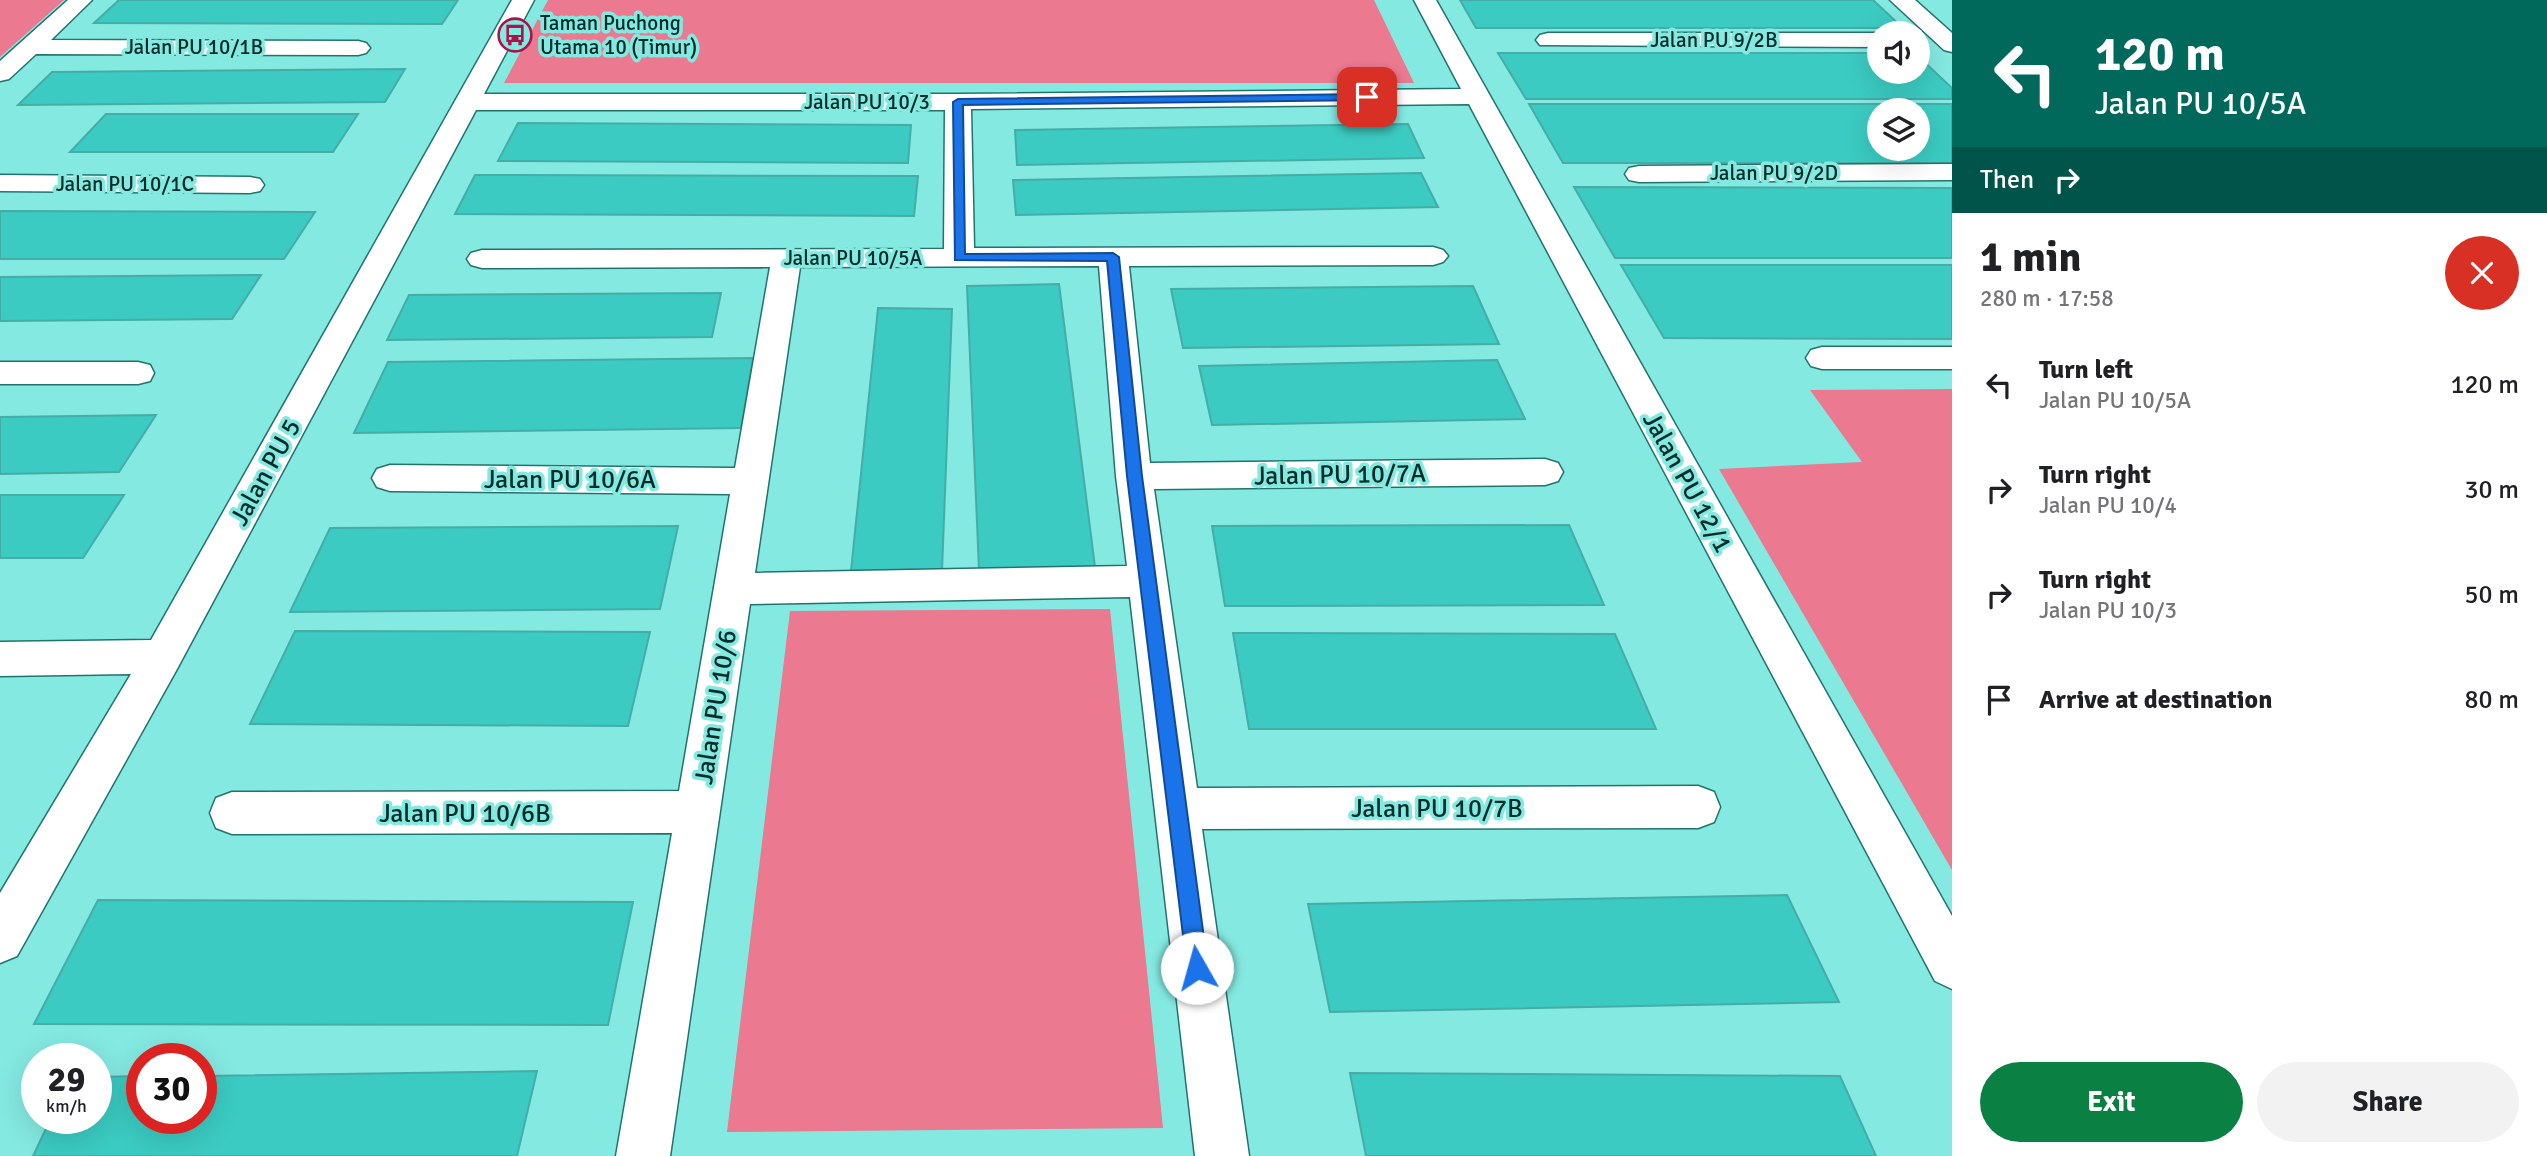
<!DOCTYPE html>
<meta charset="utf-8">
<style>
:root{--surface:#fff;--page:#f2f2f2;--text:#202124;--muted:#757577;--accent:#0b8043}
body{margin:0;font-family:Signika,sans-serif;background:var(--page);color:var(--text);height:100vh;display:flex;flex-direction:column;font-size:26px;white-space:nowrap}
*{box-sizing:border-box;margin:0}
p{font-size:23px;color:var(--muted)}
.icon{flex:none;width:38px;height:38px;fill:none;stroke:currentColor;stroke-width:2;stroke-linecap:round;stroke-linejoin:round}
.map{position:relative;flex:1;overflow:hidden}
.panel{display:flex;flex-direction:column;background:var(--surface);width:595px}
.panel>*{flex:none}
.guide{background:#00695c;color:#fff;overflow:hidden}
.fabs{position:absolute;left:1867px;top:21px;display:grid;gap:14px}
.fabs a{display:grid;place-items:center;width:63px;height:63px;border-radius:50%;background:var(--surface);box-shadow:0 7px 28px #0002;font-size:35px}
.speed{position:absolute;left:21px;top:1043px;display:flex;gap:14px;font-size:35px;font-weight:700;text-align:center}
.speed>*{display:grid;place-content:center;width:91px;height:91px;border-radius:50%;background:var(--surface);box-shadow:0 7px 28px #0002;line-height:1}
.speed small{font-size:18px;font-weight:400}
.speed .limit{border:10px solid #d22;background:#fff;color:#111}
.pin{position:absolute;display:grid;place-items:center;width:60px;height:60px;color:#fff;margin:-30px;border-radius:14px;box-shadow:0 4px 10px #0006}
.me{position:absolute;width:77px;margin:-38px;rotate:353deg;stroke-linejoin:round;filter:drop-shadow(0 0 5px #0008)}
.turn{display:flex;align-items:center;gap:24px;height:147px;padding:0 28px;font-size:32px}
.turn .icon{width:91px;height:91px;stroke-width:2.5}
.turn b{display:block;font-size:49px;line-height:60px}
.then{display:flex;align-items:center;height:66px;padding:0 28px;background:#0003;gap:14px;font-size:26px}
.round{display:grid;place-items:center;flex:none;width:74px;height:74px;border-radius:37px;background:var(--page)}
.headline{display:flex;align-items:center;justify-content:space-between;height:119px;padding:0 28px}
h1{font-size:42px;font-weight:700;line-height:52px}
.action{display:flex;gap:14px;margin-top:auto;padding:14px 28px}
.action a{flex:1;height:80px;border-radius:42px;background:var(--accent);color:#fff;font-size:28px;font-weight:700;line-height:80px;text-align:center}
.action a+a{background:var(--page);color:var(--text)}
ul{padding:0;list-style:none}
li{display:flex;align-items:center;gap:21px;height:105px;padding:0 28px}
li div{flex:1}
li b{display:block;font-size:26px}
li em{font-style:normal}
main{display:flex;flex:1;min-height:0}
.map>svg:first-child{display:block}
</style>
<main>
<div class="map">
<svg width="1952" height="1156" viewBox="0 0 1952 1156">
<rect width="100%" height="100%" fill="#84e9e1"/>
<path fill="#eb7990" d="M0,0H64L0,57Z
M548,0H1374L1414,83H504Z
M1952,389V870L1719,469L1862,462L1810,390Z
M1110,609L1163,1128L727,1132L790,611Z"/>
<path fill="#3bcbc2" stroke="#45ada5" stroke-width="2" fill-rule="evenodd" d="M119,0H458L442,24L94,23Z
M1460,0H1873L1903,28H1476Z
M1498,53H1880V72H1918V56L1952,88V99H1526Z
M405,69L385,102L18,105L52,72Z
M1529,104H1952V163H1563ZM1880,110H1918V149H1880Z
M106,114H358L333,152H70Z
M518,123L911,125L908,163L498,161Z
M1408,124L1424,158L1017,165L1015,130Z
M1421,173L1438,207L1016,215L1013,180Z
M475,175L918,176L914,216L455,214Z
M1574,187L1952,188V258H1615Z
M0,211L315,212L284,259H0Z
M1621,265H1952V339L1664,338Z
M261,275L232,319L0,321V277Z
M1059,284L1095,567L979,570L967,286Z
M1473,286L1499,344L1183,348L1171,289Z
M721,293L712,337L387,340L409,295Z
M878,308L952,309L942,571H851Z
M753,358L741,428L354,433L388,362Z
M1497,360L1525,419L1212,425L1199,366Z
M156,415L119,472L0,474V417Z
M0,495H124L83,558H0Z
M1569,525L1604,605L1225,606L1212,526Z
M678,526L660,609L290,612L330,528Z
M295,631L650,632L628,726L250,724Z
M1233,633L1615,634L1656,729H1249Z
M1787,895L1839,1002L1330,1012L1308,904Z
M98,900L633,902L608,1025L34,1024Z
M537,1071L517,1156H33L51,1118H96V1077L142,1076V1118H201V1076Z
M1350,1073L1840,1076L1876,1156H1366Z"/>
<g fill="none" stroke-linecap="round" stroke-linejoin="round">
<defs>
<path id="minor" d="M68,0H92L51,40L358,41L366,43L370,48L366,53L358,55L36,54L9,79L0,81V61Z
M512,0H534L484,94H958L1461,89L1414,0H1436L1952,916V989L1935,981L1469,104L971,109L974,248L1433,247L1443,250L1448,256L1443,262L1433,265L1129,266L1150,463L1545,459L1558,463L1563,472L1558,481L1545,485L1154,489L1197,788L1698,786L1714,792L1720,807L1714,822L1698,828L1202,829L1249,1156H1195L1130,597L750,604L670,1156H616L672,833L232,834L216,828L210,813L216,798L232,792L679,791L730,494L390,491L377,487L372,478L377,469L390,465L735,468L770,267L482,268L471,265L467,259L471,253L482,250L944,249L945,110H476L177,669L17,956L0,963V893L131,674L0,676V642L151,640ZM1099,266L1116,476L1127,566L755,573L800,267Z
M1890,0H1915L1952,33V52L1944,50Z
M1548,33H1881L1880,47L1540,45L1536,40L1540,35Z
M1952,164V180L1639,182L1629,180L1625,174L1629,168L1639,166Z
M0,175L250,177L260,179L264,185L260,191L250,193L0,191Z
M1822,347H1952V369H1822L1811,366L1806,358L1811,350Z
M0,362H138L150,365L154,373L150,381L138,384H0Z"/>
</defs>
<use href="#minor" stroke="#22736e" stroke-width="3"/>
<use href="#minor" fill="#fff" fill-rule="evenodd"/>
</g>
<path fill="#1a73e8" stroke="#114b97" stroke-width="2" d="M1367,94L1371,95V100L963,105L965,254L1113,253L1119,257L1142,476L1208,968L1205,975L1197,978L1190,975L1187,968L1127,476L1107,261L955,260L953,102L958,99Z"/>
<defs>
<symbol id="bus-ring" viewBox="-11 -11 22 22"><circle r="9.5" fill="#84e9e1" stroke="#a91548" stroke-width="1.5"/><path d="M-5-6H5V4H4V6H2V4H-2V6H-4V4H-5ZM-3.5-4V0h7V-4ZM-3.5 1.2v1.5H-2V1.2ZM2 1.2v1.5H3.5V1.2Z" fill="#a91548"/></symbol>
</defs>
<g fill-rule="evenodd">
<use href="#bus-ring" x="496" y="16" width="38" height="38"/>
</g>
<g text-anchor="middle" stroke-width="7" stroke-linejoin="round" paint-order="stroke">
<g font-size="21" fill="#002d2a" stroke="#84e9e1" text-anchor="start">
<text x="540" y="30">Taman Puchong<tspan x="540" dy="24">Utama 10 (Timur)</tspan></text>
</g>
<g font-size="21" fill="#002d2a" stroke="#84e9e1">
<text x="1714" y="47">Jalan PU 9/2B</text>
<text x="194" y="54">Jalan PU 10/1B</text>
<text x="867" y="109">Jalan PU 10/3</text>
<text x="1774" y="180">Jalan PU 9/2D</text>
<text x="125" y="191">Jalan PU 10/1C</text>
<text x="853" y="265">Jalan PU 10/5A</text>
</g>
<g font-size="26" fill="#002d2a" stroke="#84e9e1">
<text transform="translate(265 472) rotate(-61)" y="9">Jalan PU 5</text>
<text transform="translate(1340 474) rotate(-1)" y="9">Jalan PU 10/7A</text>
<text x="570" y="488">Jalan PU 10/6A</text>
<text transform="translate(1688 482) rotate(61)" y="9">Jalan PU 12/1</text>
<text transform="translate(715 707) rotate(-81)" y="9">Jalan PU 10/6</text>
<text x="1437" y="817">Jalan PU 10/7B</text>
<text x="465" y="822">Jalan PU 10/6B</text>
</g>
</g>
</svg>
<div class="fabs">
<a><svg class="icon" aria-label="sound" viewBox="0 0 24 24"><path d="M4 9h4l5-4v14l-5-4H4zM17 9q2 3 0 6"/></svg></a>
<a><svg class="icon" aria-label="layers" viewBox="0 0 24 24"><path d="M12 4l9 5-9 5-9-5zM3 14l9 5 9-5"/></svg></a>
</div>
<div class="speed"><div>29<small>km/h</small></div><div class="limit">30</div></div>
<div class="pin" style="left:1367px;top:97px;background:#d93025"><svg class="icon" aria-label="arrive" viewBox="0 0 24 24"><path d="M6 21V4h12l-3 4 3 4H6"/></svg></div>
<svg class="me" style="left:1197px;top:968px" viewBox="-20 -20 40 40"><circle r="19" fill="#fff"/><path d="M0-13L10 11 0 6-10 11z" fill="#1a73e8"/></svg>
</div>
<section class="panel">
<div class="guide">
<div class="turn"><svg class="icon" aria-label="left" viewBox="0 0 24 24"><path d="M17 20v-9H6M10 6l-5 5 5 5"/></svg><div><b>120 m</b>Jalan PU 10/5A</div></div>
<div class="then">Then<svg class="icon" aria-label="right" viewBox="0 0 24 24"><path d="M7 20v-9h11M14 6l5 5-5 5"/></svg></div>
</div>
<div class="headline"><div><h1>1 min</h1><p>280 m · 17:58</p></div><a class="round" style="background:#d93025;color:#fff"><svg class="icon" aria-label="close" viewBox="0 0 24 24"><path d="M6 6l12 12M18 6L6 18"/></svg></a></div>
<ul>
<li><svg class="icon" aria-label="left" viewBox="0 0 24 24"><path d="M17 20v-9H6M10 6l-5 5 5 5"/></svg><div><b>Turn left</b><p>Jalan PU 10/5A</p></div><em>120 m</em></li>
<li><svg class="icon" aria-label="right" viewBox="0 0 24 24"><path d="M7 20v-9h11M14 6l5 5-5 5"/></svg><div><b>Turn right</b><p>Jalan PU 10/4</p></div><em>30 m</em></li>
<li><svg class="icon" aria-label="right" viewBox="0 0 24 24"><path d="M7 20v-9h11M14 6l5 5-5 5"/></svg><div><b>Turn right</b><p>Jalan PU 10/3</p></div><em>50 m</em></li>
<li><svg class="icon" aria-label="arrive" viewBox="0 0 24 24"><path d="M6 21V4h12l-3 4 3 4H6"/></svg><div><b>Arrive at destination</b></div><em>80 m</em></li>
</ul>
<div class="action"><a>Exit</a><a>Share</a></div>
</section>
</main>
